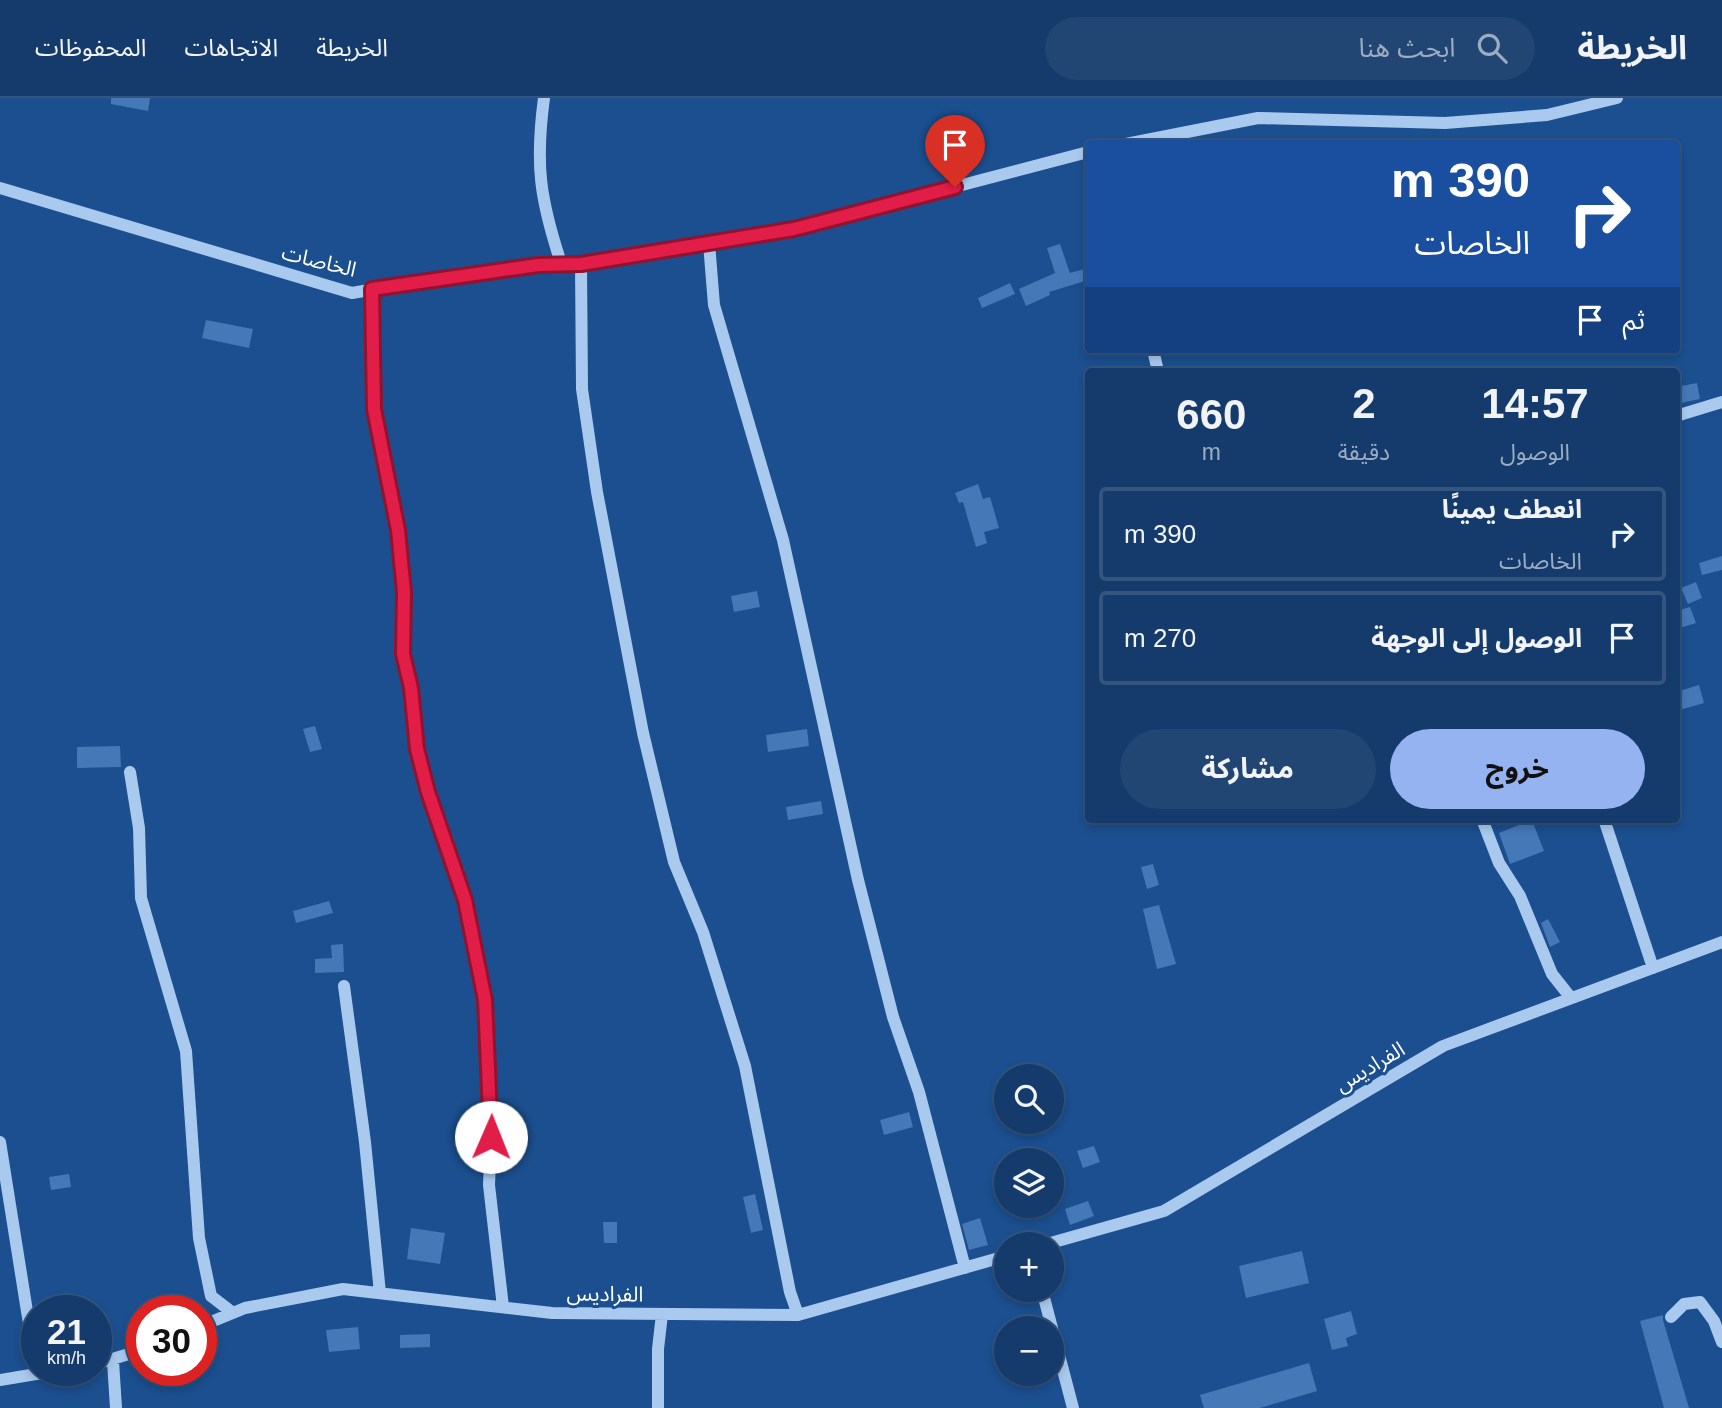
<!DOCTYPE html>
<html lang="ar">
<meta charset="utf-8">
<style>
:root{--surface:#143b6b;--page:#214673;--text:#f1f3f6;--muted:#9dadc1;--line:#33557e;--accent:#95b2f1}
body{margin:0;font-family:Arial,"Noto Sans Arabic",sans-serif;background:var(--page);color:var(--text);direction:rtl;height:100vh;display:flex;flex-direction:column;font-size:26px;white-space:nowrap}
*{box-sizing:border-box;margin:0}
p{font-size:23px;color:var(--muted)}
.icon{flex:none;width:38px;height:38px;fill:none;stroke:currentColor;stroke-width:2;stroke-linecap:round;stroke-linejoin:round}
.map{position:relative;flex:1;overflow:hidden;direction:ltr}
.details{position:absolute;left:1085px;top:270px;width:595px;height:455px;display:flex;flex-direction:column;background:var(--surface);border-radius:7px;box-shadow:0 4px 10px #0003,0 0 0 2px var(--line);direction:rtl}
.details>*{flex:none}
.hud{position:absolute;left:1085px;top:42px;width:595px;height:214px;border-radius:7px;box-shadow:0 4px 10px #0003,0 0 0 2px var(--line);direction:rtl;background:#1a4fa0;color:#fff;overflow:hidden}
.fabs{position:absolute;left:994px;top:966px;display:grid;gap:14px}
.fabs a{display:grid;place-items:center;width:70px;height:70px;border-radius:50%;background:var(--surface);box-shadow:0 4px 10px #0003,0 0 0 2px var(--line);font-size:35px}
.speed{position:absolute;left:21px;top:1197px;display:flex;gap:14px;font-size:35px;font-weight:700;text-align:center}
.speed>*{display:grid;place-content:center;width:91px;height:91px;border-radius:50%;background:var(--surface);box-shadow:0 4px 10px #0003,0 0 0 2px var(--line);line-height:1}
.speed small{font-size:18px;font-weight:400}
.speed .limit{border:10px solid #d22;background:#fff;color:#111}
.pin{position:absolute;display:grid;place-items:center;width:60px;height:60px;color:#fff;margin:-72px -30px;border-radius:50% 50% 50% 0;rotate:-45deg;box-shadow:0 0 7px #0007}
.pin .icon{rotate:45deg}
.me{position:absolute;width:77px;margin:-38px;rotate:1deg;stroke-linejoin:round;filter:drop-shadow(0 0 5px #0008)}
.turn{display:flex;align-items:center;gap:24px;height:147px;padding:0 35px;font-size:32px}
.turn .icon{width:91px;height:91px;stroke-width:2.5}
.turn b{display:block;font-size:49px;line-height:60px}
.then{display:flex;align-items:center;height:66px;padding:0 35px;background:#0003;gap:14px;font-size:26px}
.eta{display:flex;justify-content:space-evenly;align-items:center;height:119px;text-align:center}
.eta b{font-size:42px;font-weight:700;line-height:49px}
.primary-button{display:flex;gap:14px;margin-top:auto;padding:14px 35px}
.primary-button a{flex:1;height:80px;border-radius:42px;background:var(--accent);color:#111;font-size:28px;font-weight:700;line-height:80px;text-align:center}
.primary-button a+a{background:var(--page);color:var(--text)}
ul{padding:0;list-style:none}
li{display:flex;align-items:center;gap:21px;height:94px;margin:0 14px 10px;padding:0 21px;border:4px solid var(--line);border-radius:7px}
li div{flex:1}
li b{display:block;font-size:26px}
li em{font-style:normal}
header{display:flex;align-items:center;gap:42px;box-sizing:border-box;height:98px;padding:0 35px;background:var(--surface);border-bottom:2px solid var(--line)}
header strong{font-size:33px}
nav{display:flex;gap:38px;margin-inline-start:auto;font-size:24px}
.search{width:490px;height:63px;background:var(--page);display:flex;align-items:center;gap:18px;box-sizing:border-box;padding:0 24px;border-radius:38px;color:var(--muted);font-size:26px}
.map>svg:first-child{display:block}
</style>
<header>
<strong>الخريطة</strong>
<div class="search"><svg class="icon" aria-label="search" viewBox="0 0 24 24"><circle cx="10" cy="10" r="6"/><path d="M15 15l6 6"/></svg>ابحث هنا</div>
<nav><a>الخريطة</a><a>الاتجاهات</a><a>المحفوظات</a></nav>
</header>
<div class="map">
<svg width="1722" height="1310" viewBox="0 0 1722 1310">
<rect width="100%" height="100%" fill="#1b4f8f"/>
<path fill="#4478b7" d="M111,0H150L148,13L111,6Z
M1060,146L1070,175L1088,170V182L1049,194L1050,197L1026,208L1019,191L1055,175L1047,150Z
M1010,185L1015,196L982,210L978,200Z
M206,222L253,231L249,250L202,240Z
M1697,285L1700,301L1676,306V289Z
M978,386L983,401L990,399L999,430L984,434L987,445L976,449L963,404L959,405L955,395Z
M1722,458V472L1702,477L1699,465Z
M1696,484L1702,500L1688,506L1681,490Z
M757,493L760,509L734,514L731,498Z
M1690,509L1696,525L1676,531V513Z
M1699,587L1704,605L1676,613V594Z
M315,628L322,651L310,654L303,631Z
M807,631L809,648L768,654L766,637Z
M120,648L121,669L77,670V649Z
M821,703L823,716L788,722L786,709Z
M1532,722L1544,753L1510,766L1499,735Z
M1153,766L1159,787L1147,791L1141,769Z
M329,803L333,815L296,825L293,813Z
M1159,807L1176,866L1157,871L1143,811Z
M1548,821L1560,844L1550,849L1541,825Z
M343,846L344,874L315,875V861L332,860L331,847Z
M909,1014L913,1029L884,1037L880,1022Z
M1094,1048L1100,1064L1083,1070L1077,1053Z
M69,1076L71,1089L51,1092L49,1079Z
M755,1096L763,1132L751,1135L743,1099Z
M1088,1103L1094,1118L1070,1127L1065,1111Z
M980,1120L988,1147L969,1152L962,1126Z
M603,1124H617V1145H604Z
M411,1130L445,1135L440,1166L407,1161Z
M1302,1153L1309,1185L1246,1200L1239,1168Z
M1351,1213L1357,1236L1346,1240L1348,1248L1332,1252L1324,1221Z
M1663,1217V1222L1689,1310H1664L1640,1223Z
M358,1229L360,1251L329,1254L326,1232Z
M430,1236V1249L400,1250V1237Z
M1309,1265L1317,1293L1260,1310H1204L1200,1297Z"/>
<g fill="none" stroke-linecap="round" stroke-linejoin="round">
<path stroke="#a9c9ee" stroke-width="12" d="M544,0C535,67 540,101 561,165
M1126,46L1258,20L1445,25L1547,17L1617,0
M0,90L352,195L443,179L561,165L581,166L794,131L1088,54
M709,145L714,207L783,442L858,782L893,919L919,994L965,1170
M581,166L582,291L597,394L643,635L674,764L703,834L745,968L790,1194L798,1217
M372,191L374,311L398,432L404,494L403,556L412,590L417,651L428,694L465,802L485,902L492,1015L489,1087L503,1209
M1153,252L1158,273
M1676,318L1722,304
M130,674L139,730L141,800L186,953L199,1140L211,1198L233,1215
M1482,721L1499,765L1520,798L1552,876L1571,900
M1604,721L1653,870
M344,888L365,1044L380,1195
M0,1044L37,1276
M1047,1146L1164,1113L1443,948L1722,844
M1042,1192L1073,1310
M1671,1219L1684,1206L1700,1204L1714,1223L1722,1244
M201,1228L245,1210L343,1191L552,1215L798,1217L1006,1158
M113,1263L116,1310
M96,1266L142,1252
M0,1282L60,1272
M658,1310V1251L662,1216"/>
</g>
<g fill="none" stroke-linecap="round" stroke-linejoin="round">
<defs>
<path id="route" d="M491,1039L485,902L465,802L428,694L417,651L411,590L403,556L404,494L398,432L374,311L372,191L538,167L581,166L794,131L955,89"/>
</defs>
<use href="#route" stroke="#92132f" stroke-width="18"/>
<use href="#route" stroke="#e11d48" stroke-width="12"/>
</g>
<g text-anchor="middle" stroke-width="6" stroke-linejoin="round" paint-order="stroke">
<g font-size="21" fill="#fff" stroke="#1b4f8f">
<text transform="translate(319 163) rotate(14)" y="7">الخاصات</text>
<text transform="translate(1370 969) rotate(-31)" y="7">الفراديس</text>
<text transform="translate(605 1196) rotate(1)" y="7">الفراديس</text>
</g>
</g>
</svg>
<div class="fabs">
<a><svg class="icon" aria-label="search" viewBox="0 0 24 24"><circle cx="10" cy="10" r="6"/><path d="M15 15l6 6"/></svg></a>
<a><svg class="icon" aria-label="layers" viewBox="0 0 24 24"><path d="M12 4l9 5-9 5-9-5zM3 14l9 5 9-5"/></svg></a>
<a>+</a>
<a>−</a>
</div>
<div class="speed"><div>21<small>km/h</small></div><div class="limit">30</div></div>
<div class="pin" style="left:955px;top:89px;background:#d93025"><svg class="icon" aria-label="arrive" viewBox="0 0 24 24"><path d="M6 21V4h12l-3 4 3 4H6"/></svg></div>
<svg class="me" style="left:491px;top:1039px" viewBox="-20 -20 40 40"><circle r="19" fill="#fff"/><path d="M0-13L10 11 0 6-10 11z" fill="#e11d48"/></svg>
<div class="hud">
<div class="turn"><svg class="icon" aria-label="right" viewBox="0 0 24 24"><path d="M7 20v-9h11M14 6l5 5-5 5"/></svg><div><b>390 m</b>الخاصات</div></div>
<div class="then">ثم<svg class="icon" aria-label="arrive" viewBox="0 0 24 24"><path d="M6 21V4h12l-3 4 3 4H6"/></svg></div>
</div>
<section class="details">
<div class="eta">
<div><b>14:57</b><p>الوصول</p></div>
<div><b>2</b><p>دقيقة</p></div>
<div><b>660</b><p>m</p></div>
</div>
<ul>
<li><svg class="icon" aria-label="right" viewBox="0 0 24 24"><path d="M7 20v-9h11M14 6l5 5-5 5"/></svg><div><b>انعطف يمينًا</b><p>الخاصات</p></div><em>390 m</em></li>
<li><svg class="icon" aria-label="arrive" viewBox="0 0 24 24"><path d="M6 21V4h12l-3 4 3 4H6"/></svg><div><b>الوصول إلى الوجهة</b></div><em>270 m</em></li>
</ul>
<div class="primary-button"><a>خروج</a><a>مشاركة</a></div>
</section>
</div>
